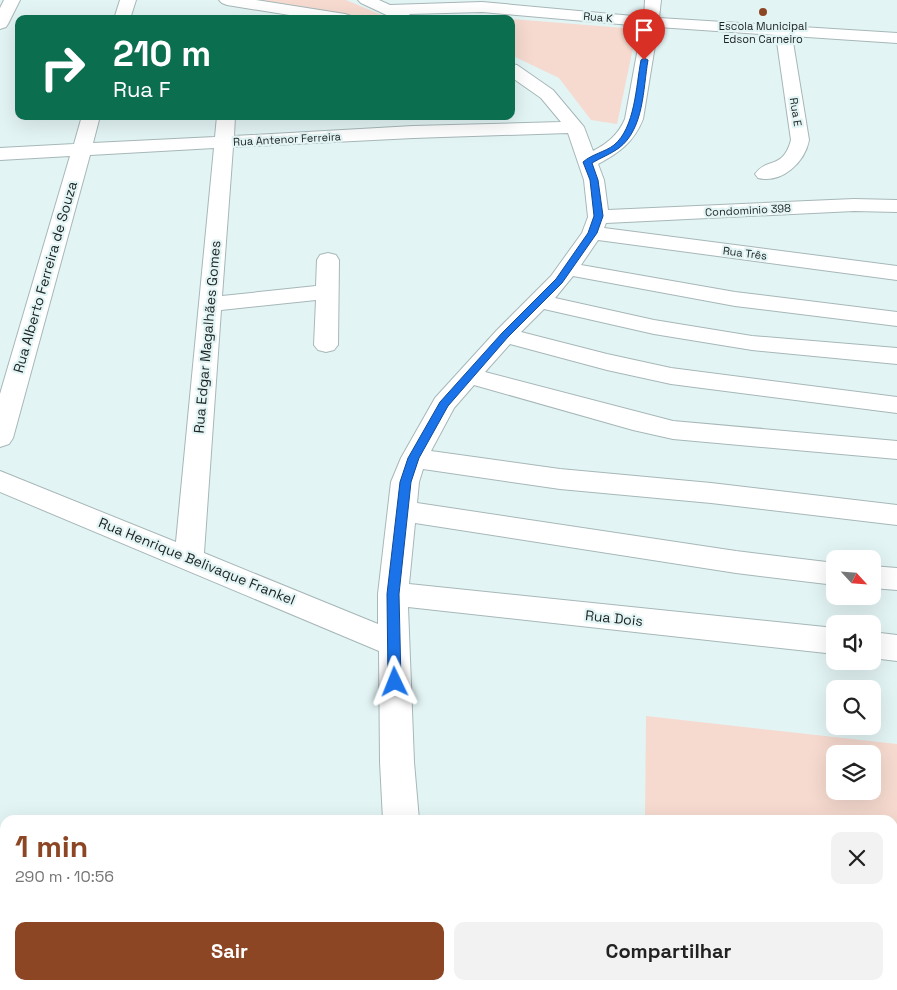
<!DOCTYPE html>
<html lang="pt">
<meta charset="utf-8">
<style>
:root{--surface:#fff;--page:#f2f2f2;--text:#222;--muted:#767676;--accent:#8d4624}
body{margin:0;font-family:"Space Grotesk",sans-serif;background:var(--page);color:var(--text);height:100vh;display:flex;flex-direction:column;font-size:19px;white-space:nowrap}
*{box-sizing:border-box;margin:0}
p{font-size:16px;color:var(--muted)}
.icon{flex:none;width:28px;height:28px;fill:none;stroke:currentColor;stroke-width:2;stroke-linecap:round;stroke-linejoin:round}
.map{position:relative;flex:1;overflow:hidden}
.sheet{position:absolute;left:0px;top:815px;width:898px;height:175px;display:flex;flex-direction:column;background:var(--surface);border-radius:15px 15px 0 0;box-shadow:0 5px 20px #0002}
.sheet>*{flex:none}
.top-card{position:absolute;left:15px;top:15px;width:500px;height:105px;border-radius:10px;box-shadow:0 5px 20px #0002;background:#0b6e4f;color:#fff;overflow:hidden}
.needle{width:32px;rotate:116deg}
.fabs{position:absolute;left:826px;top:550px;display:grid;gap:10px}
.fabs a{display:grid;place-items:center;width:55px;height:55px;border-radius:10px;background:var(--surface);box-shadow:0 5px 20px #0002;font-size:25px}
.pin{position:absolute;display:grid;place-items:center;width:42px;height:42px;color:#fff;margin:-51px -21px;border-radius:50% 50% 50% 0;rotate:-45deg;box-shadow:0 0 5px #0007}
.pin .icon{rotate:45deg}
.me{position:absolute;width:55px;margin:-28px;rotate:358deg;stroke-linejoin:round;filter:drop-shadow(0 0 4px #0008)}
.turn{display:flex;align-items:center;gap:18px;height:105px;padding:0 15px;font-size:22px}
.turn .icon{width:65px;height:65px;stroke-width:2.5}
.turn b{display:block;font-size:35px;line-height:42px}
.round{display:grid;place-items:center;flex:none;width:52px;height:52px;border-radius:10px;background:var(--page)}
.head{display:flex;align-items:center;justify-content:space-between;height:85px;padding:0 15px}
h1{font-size:30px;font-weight:600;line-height:38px;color:var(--accent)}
.primary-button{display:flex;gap:10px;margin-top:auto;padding:10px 15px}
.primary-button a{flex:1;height:58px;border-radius:10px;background:var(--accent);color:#fff;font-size:20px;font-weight:600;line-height:58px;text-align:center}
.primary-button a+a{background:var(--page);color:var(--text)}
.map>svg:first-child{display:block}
</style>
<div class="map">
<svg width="897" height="990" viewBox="0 0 897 990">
<rect width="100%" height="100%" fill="#e3f4f5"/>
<path fill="#f6dacf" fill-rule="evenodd" d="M260,0H346L384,16L375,19Z
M511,19L637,29L617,124L591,120L559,78L511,55Z
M646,716L897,744V990H645V985H892V820H645ZM835,754H872V791H835Z"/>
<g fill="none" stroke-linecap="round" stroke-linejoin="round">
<defs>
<path id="minor" d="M4,0H20L8,24L6,27L0,29V8Z
M120,0H136L130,19H114Z
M219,0H256L345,14L351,16L353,19H314L227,5L222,3Z
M358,0H379L390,5L482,2L644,17L645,0H661L659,18L897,33V43L792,36L809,140C805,162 782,184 758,178L755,174C767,157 783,170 791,140L776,35L658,27L643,119C634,142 619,153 598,164L604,180L608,210L854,199L897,200V212L854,211L606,223L604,228L897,266V280L598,240L581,265L735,292L897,312V326L735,306L573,276L555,298L654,320L752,336L897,348V364L752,350L654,334L544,309L521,332L607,354L671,368L897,397V413L671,384L607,370L510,344L485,372L673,421L897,441V459L673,439L633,430L474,385L454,408L431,451L560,469L711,483L897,505V525L711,503L560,489L423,469L419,482L417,503L736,551L835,563V585L736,573L415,523L409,584L835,628V654L408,607L414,762L419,820H383L380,762L379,651L0,492V471L176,542L214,148L90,155L13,438L9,444L0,447V394L70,156L0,160V148L74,144L82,116H100L93,143L215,137L217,116H235L234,136L413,126L561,122L541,98L511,77V64L517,65L553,90L584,127L593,151C608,143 618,135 625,119L642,26L482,12L409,14L413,19H395L361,3ZM568,133L584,180L588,217L582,233L551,276L497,330L435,398L401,458L391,482L378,594V624L204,553L221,310L316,300L314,345L318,350L326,352L334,350L338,345L339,260L336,255L328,253L320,255L317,260L316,286L222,296L233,147L413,138Z
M872,566L897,568V590L872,588Z
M872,632L897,635V661L872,658Z
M5,846V885L0,887V848Z
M161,985H202L200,990H159Z
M232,985H279L281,990H234Z
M398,985H438L439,990H399Z"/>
</defs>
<use href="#minor" stroke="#a7b7b8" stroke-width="2"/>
<use href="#minor" fill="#fff" fill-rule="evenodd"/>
</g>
<path fill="#1a73e8" stroke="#114b97" d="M644,58L648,60C643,89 644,129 619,148C611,154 600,158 592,163L598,180L603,216L597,233L562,283L508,337L448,406L419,458L411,482L399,594L401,682L399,686L395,688L390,686L388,682L387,594L400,482L408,458L440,402L502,333L556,279L588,233L594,216L590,180L583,162C592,154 605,152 614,145C635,128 636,86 641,60Z"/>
<circle fill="#8d4624" stroke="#e3f4f5" stroke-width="2" cx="763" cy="12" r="5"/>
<g text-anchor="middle" stroke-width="4.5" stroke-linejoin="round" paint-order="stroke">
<g font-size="11" fill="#1b2222" stroke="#e3f4f5">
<text transform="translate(598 17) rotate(5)" y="4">Rua K</text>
<text transform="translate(796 112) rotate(81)" y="4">Rua E</text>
<text transform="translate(287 139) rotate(-3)" y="4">Rua Antenor Ferreira</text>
<text transform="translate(748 210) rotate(-3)" y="4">Condominio 398</text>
<text transform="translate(745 253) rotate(7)" y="4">Rua Três</text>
</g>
<g font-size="11" fill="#1b2222" stroke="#e3f4f5">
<text x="763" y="30">Escola Municipal<tspan x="763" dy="13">Edson Carneiro</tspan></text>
</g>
<g font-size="14" fill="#1b2222" stroke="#e3f4f5">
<text transform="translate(45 277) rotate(-74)" y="5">Rua Alberto Ferreira de Souza</text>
<text transform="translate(207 337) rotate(-85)" y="5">Rua Edgar Magalhães Gomes</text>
<text transform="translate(197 561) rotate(22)" y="5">Rua Henrique Belivaque Frankel</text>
<text transform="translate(614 618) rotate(6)" y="5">Rua Dois</text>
</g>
</g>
</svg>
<div class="fabs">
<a><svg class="needle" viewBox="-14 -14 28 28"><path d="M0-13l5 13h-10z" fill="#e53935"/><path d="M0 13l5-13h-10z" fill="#767676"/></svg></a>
<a><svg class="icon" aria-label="sound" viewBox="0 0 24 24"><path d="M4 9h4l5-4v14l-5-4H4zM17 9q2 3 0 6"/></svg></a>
<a><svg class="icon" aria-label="search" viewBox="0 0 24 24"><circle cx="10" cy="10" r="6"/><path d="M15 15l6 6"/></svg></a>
<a><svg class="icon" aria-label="layers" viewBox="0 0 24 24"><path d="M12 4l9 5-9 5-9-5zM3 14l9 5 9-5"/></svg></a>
</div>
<div class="pin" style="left:644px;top:60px;background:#d93025"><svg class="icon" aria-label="arrive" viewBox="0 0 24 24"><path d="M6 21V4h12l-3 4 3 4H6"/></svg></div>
<svg class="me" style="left:395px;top:682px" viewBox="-20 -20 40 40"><path d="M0-17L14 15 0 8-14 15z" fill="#1a73e8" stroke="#fff" stroke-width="4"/></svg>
<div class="top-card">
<div class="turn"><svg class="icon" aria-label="right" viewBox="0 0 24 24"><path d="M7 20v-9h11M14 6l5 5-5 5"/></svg><div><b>210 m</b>Rua F</div></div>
</div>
<section class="sheet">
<div class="head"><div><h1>1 min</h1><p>290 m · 10:56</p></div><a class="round"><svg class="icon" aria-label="close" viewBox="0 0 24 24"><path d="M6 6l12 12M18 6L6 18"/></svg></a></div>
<div class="primary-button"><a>Sair</a><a>Compartilhar</a></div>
</section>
</div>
